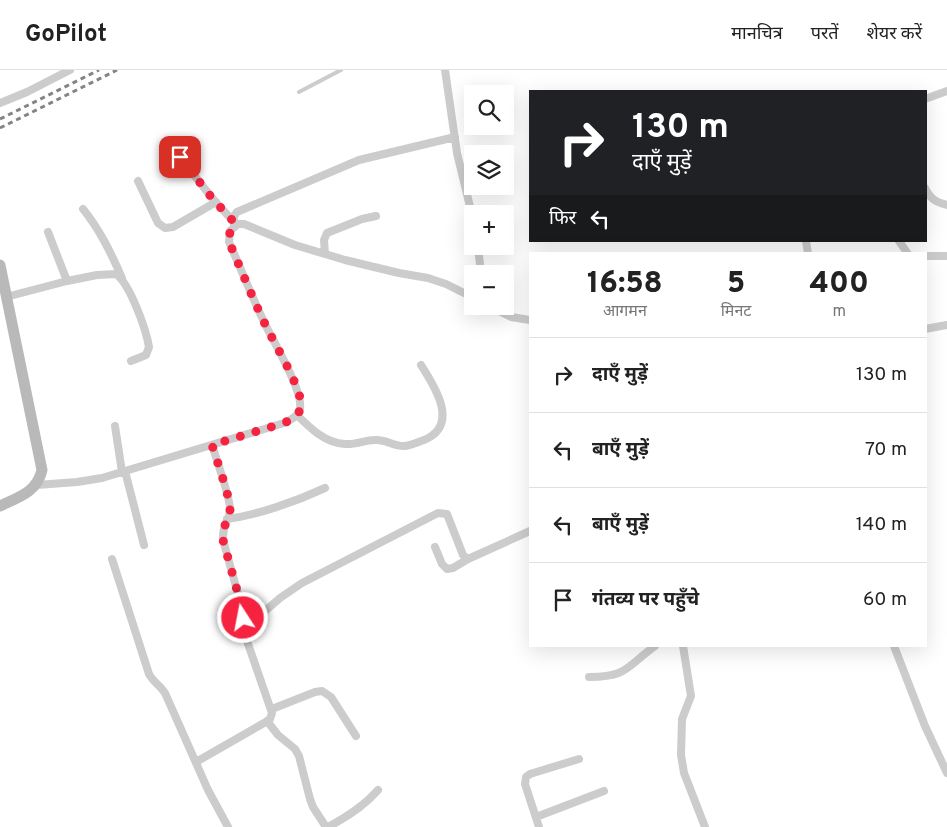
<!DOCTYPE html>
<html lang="hi">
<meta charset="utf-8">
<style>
:root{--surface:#fff;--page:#f2f2f2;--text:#222;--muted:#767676;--line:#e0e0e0}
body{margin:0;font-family:Overpass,"Noto Sans Devanagari",sans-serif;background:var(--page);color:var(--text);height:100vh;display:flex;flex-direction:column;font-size:19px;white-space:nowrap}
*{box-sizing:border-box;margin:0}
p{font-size:16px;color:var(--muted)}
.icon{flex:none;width:28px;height:28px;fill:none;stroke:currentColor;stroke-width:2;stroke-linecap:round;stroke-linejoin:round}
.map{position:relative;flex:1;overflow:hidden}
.panel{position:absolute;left:529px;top:182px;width:398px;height:395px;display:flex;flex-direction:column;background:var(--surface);border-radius:0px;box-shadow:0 5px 20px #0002}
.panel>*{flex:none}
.hud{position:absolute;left:529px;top:20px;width:398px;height:152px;border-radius:0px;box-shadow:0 5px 20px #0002;background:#202124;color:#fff;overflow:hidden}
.tools{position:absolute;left:464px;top:15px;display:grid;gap:10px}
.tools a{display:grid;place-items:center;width:50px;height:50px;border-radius:0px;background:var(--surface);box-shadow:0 5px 20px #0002;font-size:25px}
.pin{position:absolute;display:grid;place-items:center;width:42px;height:42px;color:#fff;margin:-21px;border-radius:10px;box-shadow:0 2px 8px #0006}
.me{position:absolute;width:55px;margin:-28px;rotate:349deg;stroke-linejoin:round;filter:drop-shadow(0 0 4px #0008)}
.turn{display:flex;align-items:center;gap:18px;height:105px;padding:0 20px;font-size:22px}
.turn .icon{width:65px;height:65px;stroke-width:2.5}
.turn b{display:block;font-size:35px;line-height:42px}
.then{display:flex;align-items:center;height:48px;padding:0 20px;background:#0003;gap:10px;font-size:19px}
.eta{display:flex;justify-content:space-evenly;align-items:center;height:85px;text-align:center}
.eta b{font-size:30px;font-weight:800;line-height:35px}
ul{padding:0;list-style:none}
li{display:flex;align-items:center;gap:15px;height:75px;padding:0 20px;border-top:1px solid var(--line)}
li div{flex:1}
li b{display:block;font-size:19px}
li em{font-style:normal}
header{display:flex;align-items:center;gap:30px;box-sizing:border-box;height:70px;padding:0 25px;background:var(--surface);border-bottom:1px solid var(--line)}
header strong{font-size:24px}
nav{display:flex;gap:28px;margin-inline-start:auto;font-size:18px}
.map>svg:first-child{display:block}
</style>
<header>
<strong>GoPilot</strong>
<nav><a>मानचित्र</a><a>परतें</a><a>शेयर करें</a></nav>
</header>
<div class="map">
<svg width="947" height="757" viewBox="0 0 947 757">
<rect width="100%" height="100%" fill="#fff"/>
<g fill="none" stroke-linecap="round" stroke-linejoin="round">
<path stroke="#ccc" stroke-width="4" d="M299,22L341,0"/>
<path stroke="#ccc" stroke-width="8" d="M445,0L457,83L472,145
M925,29L947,21
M0,33L27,22L70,0
M180,87L212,128L233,151
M138,111L158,153L165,158L173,157L216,132
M925,118C930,129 936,132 947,135
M83,139C100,160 111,183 122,208
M234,157V146L237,142L359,90L455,67
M48,162L67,211
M806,171L808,184
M899,171L908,184
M478,176L481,204
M325,184L324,170L327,163L362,149L376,146
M925,186H947
M6,227L67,211L97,205L116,204C130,214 146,259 149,277L146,285L131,291
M489,236L511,247L530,250
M925,259L947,255
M297,345C310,358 325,373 345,374C355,375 365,370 375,370C386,369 394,377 405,376C412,375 418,372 424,370C460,355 435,317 421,295
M115,356L122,402
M125,401L144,475
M37,415L77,412L102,408L284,353C291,350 299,346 300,338C303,321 273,271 265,254C252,227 241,199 229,172L230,161L238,154H244L295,175L345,190L399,203L428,208L446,214L472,227
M227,449C258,445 297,431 325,418
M435,477L442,494L447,499L453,498L468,489
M112,489L149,604C153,612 160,615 165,623L208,720L228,757
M244,555L257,548L280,528L302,513L438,443L447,444L463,485L468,489L530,461
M683,576L691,626L682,649L681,685L684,703L705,757
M894,576L925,656L947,703
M589,607C628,607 626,597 655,576
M272,639L315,622L322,621L331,627L356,666
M267,651L278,665L295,679L299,686L310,729L313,737L326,757
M196,692L264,653L270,649L272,643L247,571L240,531L223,470C222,453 229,453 230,440C231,430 216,388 212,375
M536,747L604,721
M328,757C347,747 364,736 378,720
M539,757L525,714L526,707L530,704L579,689"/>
<path stroke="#b9b9b9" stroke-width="11" d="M0,195L42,400C37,422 19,427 0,436"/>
<path stroke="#848484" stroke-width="3" stroke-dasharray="5 4" stroke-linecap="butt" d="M0,49L99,0
M0,58L117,0"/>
</g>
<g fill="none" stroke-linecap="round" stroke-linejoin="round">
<path stroke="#f52240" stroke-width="9" stroke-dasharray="0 16.2" d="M180,87L212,128L233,151L234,157L230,161L229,172C241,199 252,227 265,254C274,273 300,315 301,334C301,345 292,349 284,353L212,375C216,388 231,430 230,440C229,453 222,453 223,470L240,531L243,548"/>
</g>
</svg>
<div class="tools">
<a><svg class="icon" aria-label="search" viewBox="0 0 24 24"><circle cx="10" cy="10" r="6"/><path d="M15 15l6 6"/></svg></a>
<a><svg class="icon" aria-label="layers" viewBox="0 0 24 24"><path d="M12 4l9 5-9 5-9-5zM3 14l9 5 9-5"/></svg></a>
<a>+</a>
<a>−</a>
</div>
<div class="pin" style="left:180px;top:87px;background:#d93025"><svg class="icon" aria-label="arrive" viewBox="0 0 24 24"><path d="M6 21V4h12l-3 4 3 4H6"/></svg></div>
<svg class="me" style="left:243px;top:548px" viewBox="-20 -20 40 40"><circle r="17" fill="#f52240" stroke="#fff" stroke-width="3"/><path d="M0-11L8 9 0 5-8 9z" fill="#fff"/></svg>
<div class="hud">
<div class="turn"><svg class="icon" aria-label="right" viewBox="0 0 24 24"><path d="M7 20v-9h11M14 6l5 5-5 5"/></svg><div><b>130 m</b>दाएँ मुड़ें</div></div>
<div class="then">फिर<svg class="icon" aria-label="left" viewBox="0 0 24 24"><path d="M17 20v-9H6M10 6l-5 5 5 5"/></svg></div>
</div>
<section class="panel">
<div class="eta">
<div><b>16:58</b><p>आगमन</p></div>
<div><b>5</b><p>मिनट</p></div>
<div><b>400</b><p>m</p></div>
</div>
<ul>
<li><svg class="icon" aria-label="right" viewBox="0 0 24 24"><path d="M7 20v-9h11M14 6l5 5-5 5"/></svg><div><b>दाएँ मुड़ें</b></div><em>130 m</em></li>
<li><svg class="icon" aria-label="left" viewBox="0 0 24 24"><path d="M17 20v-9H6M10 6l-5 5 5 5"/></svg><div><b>बाएँ मुड़ें</b></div><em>70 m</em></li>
<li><svg class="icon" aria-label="left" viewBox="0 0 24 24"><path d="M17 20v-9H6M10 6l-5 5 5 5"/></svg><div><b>बाएँ मुड़ें</b></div><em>140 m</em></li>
<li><svg class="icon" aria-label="arrive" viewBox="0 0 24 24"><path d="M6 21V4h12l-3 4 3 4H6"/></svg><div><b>गंतव्य पर पहुँचे</b></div><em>60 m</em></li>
</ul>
</section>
</div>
